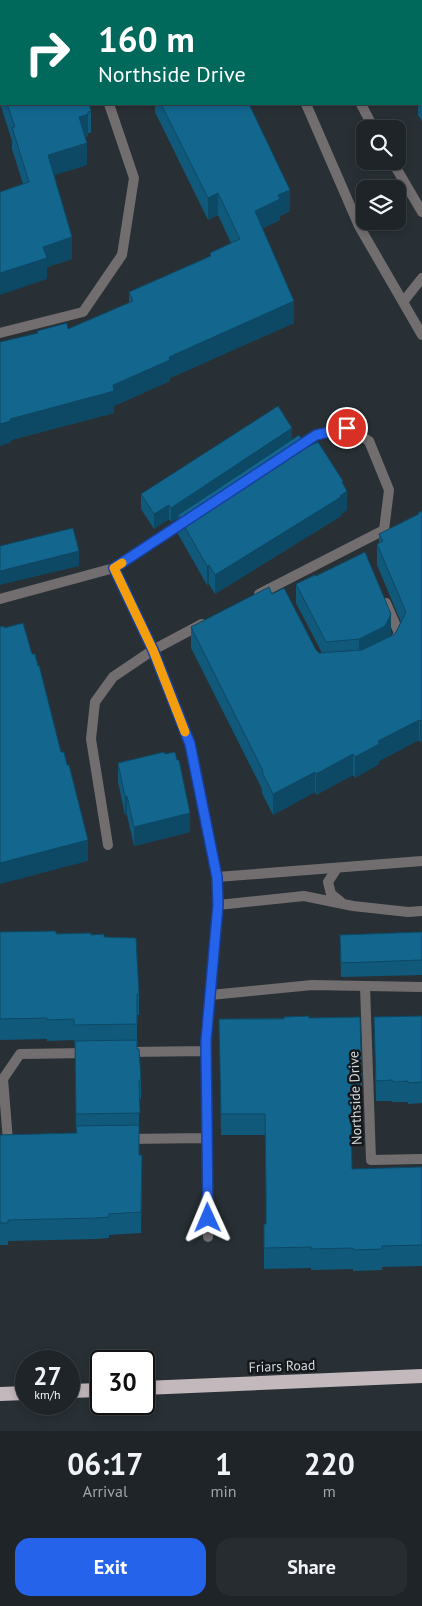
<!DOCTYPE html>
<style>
:root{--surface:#1e2428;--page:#262c30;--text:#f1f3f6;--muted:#a1a4a8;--line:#3c4145;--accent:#2563eb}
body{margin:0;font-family:"PT Sans",sans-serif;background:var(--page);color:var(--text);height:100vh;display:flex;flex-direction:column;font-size:19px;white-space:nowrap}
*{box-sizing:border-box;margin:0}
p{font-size:16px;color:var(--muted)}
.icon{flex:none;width:28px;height:28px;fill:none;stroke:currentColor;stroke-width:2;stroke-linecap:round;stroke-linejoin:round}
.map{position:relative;height:1431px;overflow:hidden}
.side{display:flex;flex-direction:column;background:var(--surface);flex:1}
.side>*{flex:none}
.hud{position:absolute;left:0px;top:0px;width:422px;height:105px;box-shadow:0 2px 8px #0003,0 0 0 1px var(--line);background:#00695c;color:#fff;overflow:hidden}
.buttons{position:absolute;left:356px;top:120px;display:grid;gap:10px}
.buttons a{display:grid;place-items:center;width:50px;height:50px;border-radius:10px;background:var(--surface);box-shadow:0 2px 8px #0003,0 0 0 1px var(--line);font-size:25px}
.speed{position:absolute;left:15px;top:1350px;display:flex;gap:10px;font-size:25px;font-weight:700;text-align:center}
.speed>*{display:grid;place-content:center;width:65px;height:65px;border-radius:50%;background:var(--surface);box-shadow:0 2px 8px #0003,0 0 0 1px var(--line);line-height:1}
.speed small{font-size:12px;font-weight:400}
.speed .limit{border:2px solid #111;border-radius:8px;background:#fff;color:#111}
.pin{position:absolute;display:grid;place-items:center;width:42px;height:42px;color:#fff;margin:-21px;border:2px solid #fff;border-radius:50%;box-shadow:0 1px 5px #0007}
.me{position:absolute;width:55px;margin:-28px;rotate:359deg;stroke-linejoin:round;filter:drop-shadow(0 0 4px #0008)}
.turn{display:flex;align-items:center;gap:18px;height:105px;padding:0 15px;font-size:22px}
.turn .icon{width:65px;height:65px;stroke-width:2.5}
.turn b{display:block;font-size:35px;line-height:42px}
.eta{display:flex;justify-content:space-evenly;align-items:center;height:85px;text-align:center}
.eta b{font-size:30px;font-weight:700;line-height:35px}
.primary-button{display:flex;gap:10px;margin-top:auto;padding:10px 15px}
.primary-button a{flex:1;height:58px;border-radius:15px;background:var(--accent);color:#fff;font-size:20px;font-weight:700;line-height:58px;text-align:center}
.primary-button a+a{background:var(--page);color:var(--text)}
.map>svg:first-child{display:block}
</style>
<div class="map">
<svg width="422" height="1431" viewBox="0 0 422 1431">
<rect width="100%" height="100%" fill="#283035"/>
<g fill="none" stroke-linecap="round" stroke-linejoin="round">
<path stroke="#726e6f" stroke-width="10" d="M365,986L371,1160L422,1159"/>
<path stroke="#726e6f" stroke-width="10" d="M78,0V1
M0,333L83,312L122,255L134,178L109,104
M114,568L153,650L190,744L217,877L218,905L206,1041L208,1237
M259,594L384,530L389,490L369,441L347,428L315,435L293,449
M0,599L114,568L188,519
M386,603L399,633L395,640
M108,845L91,739L95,702L113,677L153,650L202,624
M337,868L328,882L331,894L341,902
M217,877L422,861
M218,905L304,896L353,906L408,912L422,911
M211,995L312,985L422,987
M128,1052L207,1051
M128,1139L207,1138
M16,1141H8L3,1079L20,1054L88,1053"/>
<path stroke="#726e6f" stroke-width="10" d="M270,0L271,1
M313,0L314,1
M306,104L359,226L422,335
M361,104L374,129
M392,161L422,212
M403,302L422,278"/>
<path stroke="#c3b8bc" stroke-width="14" d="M144,1388L422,1376
M69,1391L101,1390
M0,1394L26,1393"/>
</g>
<path fill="#10597b" d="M0,0L1,1V104H89L91,111V133H88V136L85,137L87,165L54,175L72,259L47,267V279L23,184L12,149V141L0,103Z
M372,0H422V121L418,115V107L416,104H421V1H372Z
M155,104H249L290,211L280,216V220L263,228L294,323L170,378V381L114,406V413L11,440V442L0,446L68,329L129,303V292L210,256V253L231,243L218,215L208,220L155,112Z
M292,440L307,447L347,510L341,514V516L215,594L209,584L207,585L178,534V518L171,522L169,519L154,529L141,509V494Z
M422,511V741L420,742L419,740L379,761V764L355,778L353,775L316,795L315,792L273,815L262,793V789L191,648V627L272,594L316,650L319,653H322L296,603V584L316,576L391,633L389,637L393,635L396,632L401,622L377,565V544L379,543V534L418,514V513Z
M165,754L190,832L134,846L127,815H125L118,782V763Z
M0,932L91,935L104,937L139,994V1015H137V1049L141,1080V1099H139V1155L142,1177L141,1233L109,1235V1238L96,1239L8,1241V1245H0V1135L76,1133L75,1046L74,1040L47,1041V1039L0,1040Z
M422,932V975L341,977L340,935Z
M422,1016V1103L408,1104V1102H393L392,1101H376L374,1017Z
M309,1018L362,1081V1102H353V1133H351L352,1169L422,1167V1266L382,1267V1270L353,1271V1269L311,1270V1268L264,1269V1224H266V1203L265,1135H221L219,1019Z"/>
<path fill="#0d4864" d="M88,114V136L79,138V117Z
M87,143V165L48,177V155Z
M290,190V211L280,216V220L255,232V211L278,195Z
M218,193V215L208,220V198Z
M72,237V259L47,267V279L0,295V273L43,247Z
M294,301V323L170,378V381L114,406V413L11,440V442L0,446V424L10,419L113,385L169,357Z
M292,428V442L178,515V518L171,522V508Z
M343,481V494L347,491V510L341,514V516L215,594V575Z
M169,505V519L154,529V514Z
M79,551V566L0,585V571Z
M209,565V584L207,585V566Z
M391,614V633L385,645L359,657V639Z
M419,720V740L379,761V764L355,778V757L378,741Z
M422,720V741L420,742V721Z
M353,754V775L316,795V774Z
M315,772V792L273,815V794Z
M127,796V815H125V797Z
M190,813V832L134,846V827Z
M88,840V861L0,884V863Z"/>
<path fill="#13678f" stroke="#0d4864" d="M0,0H47V1H1V85L0,82Z
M54,0H60V1H50Z
M372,0H422V102L421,101V1H372Z
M7,104H89L91,111L88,112V114L79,117L87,143L48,155L72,237L43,247L47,258L0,273V192L29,182L12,127H15Z
M161,104H249L290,190L278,195L280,199L255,211L294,301L169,357L170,360L113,385L114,391L10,419L11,421L0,424V342L38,333L37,331L67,323L68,329L133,301L129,292L211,256L210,253L240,239L218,193L208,198Z
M278,406L292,428L171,508L169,505L154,514L141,494Z
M299,435L307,447L318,442L343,481L342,482L347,491L340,496L341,497L215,575L209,565L207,566L178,515Z
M422,511V720L420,721L419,720L378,741L379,744L355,757L353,754L316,774L315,772L273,794L262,772L263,771L191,627L269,587L272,594L284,588L316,650L319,653L362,650L393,635L396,632L406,612L377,544L383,541L379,534L419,514L418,513Z
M73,528L79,551L0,571V546Z
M365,552L391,614L385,626L359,639L326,642L296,584L315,575L316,576Z
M23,623L32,654H35L38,666L39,665L61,752H64L67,765H69L88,840L0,863V627L4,626V628Z
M164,752L165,754L175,752L177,760H179L190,813L134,827L127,796L125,797L118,763Z
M56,931V934L91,933V935L104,934V937L136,938L139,994H137V1024L74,1025V1019L47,1020V1018L0,1019V932Z
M422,932V960L341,963L340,935Z
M309,1016V1018L360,1017L362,1081H352L353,1112H351L352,1169L422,1167V1245L382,1246V1249L353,1250V1248L311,1249V1247L264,1248V1224H266V1191L265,1114H221L219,1019H284V1017Z
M422,1016V1082L408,1083V1081L393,1082L392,1080L376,1081L374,1017Z
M137,1040V1049H139L141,1080H139L140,1113L76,1114L75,1041Z
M139,1125V1155H142L141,1212L109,1214V1217L96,1218L8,1220V1223H0V1135L77,1133L76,1126Z"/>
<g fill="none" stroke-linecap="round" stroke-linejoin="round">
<defs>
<path id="route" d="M208,1218L206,1041L218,905L217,877L190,744L153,650L114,568L316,435L347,428"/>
</defs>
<use href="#route" stroke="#184099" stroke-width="12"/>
<use href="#route" stroke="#2563eb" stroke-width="9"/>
<path stroke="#f59e0b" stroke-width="9" d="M122,563L114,568L153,650L185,732"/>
</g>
<g text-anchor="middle" stroke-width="5" stroke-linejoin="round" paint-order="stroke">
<g font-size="14" fill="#d4d9dd" stroke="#14171a">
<text transform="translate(355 1098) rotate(-92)" y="5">Northside Drive</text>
<text transform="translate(282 1366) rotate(-2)" y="5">Friars Road</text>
</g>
</g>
</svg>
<div class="buttons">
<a><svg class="icon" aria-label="search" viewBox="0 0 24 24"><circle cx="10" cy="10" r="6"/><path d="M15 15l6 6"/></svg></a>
<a><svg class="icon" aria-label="layers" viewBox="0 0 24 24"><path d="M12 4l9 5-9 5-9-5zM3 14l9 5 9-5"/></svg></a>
</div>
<div class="speed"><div>27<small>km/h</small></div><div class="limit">30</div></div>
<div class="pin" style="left:347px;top:428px;background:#d93025"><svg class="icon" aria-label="arrive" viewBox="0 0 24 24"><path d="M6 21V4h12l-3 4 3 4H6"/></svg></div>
<svg class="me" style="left:208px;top:1218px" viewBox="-20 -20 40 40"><path d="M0-17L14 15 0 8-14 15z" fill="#2563eb" stroke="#fff" stroke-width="4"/></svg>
<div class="hud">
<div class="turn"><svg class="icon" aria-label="right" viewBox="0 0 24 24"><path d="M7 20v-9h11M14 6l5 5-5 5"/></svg><div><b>160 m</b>Northside Drive</div></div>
</div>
</div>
<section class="side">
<div class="eta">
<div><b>06:17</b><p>Arrival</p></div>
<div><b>1</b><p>min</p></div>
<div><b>220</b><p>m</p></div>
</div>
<div class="primary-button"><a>Exit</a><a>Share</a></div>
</section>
